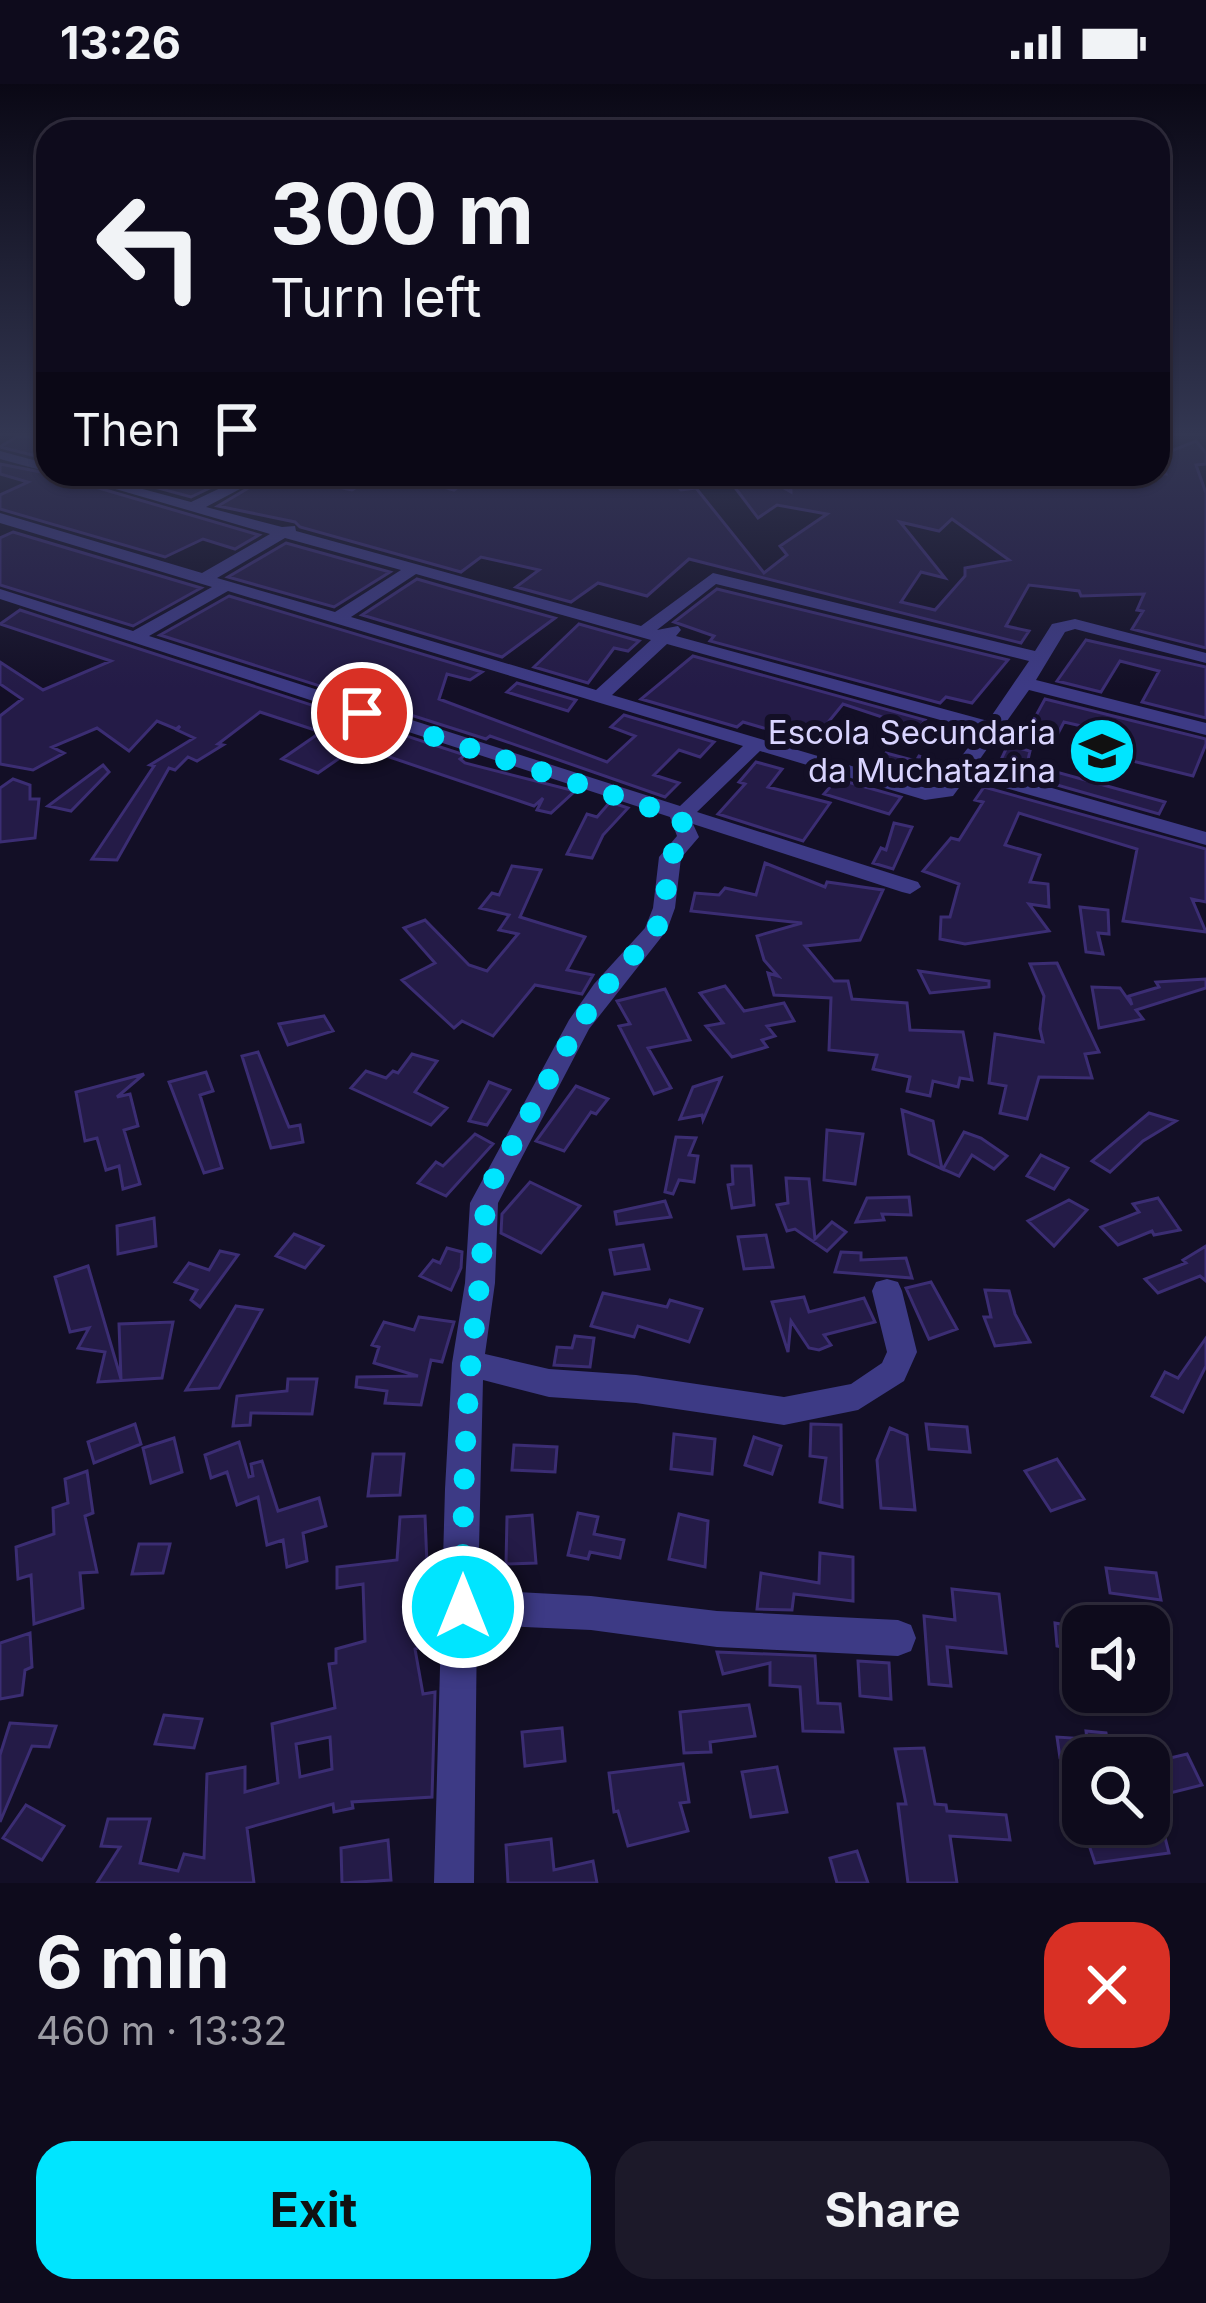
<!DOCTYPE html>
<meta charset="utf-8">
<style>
:root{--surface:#0e0b1c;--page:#1c1929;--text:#f1f3f6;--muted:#9b9ba3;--line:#2e2b3b;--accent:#00e5ff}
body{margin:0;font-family:Inter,sans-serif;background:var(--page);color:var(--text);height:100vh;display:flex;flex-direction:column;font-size:45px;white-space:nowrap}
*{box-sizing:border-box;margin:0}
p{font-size:39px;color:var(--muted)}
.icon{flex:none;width:66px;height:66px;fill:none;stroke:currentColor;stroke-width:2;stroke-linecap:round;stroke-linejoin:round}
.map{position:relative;height:1799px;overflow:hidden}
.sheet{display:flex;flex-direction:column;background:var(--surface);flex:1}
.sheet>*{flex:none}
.hud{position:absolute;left:36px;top:36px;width:1134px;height:366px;border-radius:36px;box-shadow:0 3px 9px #0004,0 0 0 3px var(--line);background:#0e0b1c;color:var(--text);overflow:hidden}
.fabs{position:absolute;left:1062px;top:1521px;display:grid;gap:24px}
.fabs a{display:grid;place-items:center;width:108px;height:108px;border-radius:24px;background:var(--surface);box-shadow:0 3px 9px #0004,0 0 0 3px var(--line);font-size:60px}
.pin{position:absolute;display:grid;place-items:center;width:102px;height:102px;color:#fff;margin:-51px;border:6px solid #fff;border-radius:50%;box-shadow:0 3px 12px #0007}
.me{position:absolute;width:132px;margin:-66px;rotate:0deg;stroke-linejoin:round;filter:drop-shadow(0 0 9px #0008)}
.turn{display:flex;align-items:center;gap:42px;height:252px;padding:0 36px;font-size:54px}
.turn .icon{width:156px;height:156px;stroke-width:2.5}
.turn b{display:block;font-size:84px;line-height:102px}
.then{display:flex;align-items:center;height:114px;padding:0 36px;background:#0003;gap:24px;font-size:45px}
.round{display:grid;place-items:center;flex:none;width:126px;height:126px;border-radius:36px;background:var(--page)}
.head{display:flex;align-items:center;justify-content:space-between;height:204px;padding:0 36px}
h1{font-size:72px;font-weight:700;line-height:90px}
.action{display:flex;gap:24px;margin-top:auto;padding:24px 36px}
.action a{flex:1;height:138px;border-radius:36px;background:var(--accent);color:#111;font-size:48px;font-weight:700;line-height:138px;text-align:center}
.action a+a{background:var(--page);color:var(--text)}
.status{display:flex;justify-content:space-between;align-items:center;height:84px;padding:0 60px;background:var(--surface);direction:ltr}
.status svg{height:33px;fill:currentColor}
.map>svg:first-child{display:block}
</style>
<div class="status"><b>13:26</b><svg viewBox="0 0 49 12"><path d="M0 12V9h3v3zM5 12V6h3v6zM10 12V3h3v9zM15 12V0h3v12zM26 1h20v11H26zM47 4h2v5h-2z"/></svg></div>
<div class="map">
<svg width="1206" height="1799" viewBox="0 0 1206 1799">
<rect width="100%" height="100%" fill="#130f26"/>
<path fill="#241b47" stroke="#3b2d73" stroke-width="3" fill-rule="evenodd" d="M16,353H48V375L0,363Z
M1196,357L1206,369V380L1196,381L1206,409V564L1132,545L1143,527L1137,526L1144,510L1081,512L1079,507L1029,501L1006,542L1029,547L1021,559L689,475L647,512L598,499L571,518L516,503L539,486L481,473L461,488L300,443L295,438L218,422L272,390L352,406L364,399L351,390H398L454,406L467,397L480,399L489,390H665L681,406L696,404L764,489L787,471L780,462L827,430L777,421L758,434L727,393L759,390L791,408V390H868L914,398L911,390H1166L1158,372ZM952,435L1009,476L965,484V492L935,526L901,518L921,488L945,494L900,438L939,447Z
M0,380L51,390L259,451L235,465L203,455L165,473L0,425V411L28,398L0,390Z
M147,390H239L191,413L132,397Z
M13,448L201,504L133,542L0,501V454Z
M286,459L390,488L334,523L228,493Z
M417,495L448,504L555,534L502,573L362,531Z
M717,505L1008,576L972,619L946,613L940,619L710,557L714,552L674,538Z
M229,512L482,588L470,596L447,590L439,615L607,678L635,652L611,643L624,631L714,658L700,673L679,666L654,691L679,699L665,713L490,652L486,655L160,551Z
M20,526L465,671L460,675L465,679L575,707L551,729L537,726L543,714L534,722L357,662L318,689L282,675L321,648L260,628L218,660L223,661L197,677L188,673L175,686L169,684L117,776L92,775L154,682L150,681L194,654L177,646L180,642L176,645L157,637L129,667L97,644L52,663L64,669L33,686L0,680V632L22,615L0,600V578L43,606L111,577L0,540Z
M579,540L639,557L628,567L614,564L588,599L534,583Z
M1086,556L1206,583V634L1142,618L1159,587L1120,577L1101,608L1057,597Z
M693,572L925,636L918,645L843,620L812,658L743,638L737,643L641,615Z
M517,599L576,616L568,627L507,608Z
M1045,615L1206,655V660L1193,692L1088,666L1099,646L1064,638L1054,657L1026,650Z
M1008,661L1030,667L1027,680L1165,718L1159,730L997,684Z
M886,669L916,677L919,672L936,677L927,691L917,688L913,695L874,684Z
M756,678L782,685L768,703L830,719L803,757L718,730L745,700L739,698Z
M103,681L109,688L71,727L48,722Z
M13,695L30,701V715H39L35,754L0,758V704Z
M837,695L901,713L889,730L824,710Z
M984,703L1206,765V818L1192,815L1206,848L1123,837L1137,765L1019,729L1005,761L1040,771L1030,798L1048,800L1049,823L1029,820L1049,847L965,860L940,855L941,833H950L959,800L923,787L951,754L959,756L983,718L975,716Z
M610,718L628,724L603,751L592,774L567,770L587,730L597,733Z
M894,739L912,743L893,785L873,779L881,764L886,766Z
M765,779L825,803L827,798L883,806L860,856L805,862L834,897H848L852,915L907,919L910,946L963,948L972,996L960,994L958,1003L933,997L930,1012L907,1007L910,993L873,985L877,971L829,966L831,914L774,911L768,889L778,892L764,876L757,852L802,839L691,827L695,809L719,811L725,804L756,811Z
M512,782L541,786L520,833L585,853L567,886L593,891L582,910L535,901L493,952L462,937L454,944L402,896L435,879L404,844L425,836L469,881L487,887L518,850L499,846L509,831L480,824L492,809L499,811Z
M1080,823L1108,826L1109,850L1098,849L1103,870L1086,868Z
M1057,879L1099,968L1085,970L1092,994L1039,993L1027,1035L1000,1029L1006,1002L989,999L995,950L1043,958L1040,945L1044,912L1030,880Z
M919,887L989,897V903L930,909Z
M1206,895V904L1136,926L1143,935L1099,944L1092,903L1120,904L1132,921L1129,912L1159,903L1156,898Z
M725,902L744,927L784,919L794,937L767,942L775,952L762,956L767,963L732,973L706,942L723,939L700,909Z
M665,905L690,956L648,964L671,1004L654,1010L619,942L630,940L617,917Z
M324,932L333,947L288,961L279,940Z
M258,968L289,1043L300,1041L303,1058L271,1064L242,972Z
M412,970L437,977L415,1008L447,1024L431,1041L351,1004L366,987L386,994L393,987L398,989Z
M206,988L213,1007L200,1011L222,1084L204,1089L169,998Z
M144,990L117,1013L130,1010L138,1042L124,1046L140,1100L123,1105L119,1082L106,1086L97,1054L85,1057L76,1008Z
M721,994L703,1036L702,1031L680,1035L693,1003Z
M489,998L510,1006L487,1041L469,1037Z
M576,1002L608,1015L596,1030L591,1028L564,1067L536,1057Z
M902,1026L933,1037L942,1085L909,1070Z
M1149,1029L1176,1037L1143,1057L1110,1088L1092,1077Z
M827,1046L863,1050L855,1100L824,1096Z
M964,1048L981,1054L1007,1072L994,1085L972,1071L959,1092L943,1085Z
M475,1050L493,1060L446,1112L418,1099L436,1078L443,1082Z
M676,1053L696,1054L689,1071L698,1072L694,1098L679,1096L673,1110L665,1108Z
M1041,1071L1068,1084L1054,1105L1027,1092Z
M732,1082H751L754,1121L732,1124L728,1101L733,1100Z
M786,1094L809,1095L815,1155L832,1138L846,1148L827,1167L795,1145L787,1147L777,1121L788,1119Z
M530,1098L580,1122L541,1169L501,1149L502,1130Z
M909,1113L911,1131L882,1130L884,1136L856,1138L867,1114Z
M1158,1114L1180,1146L1154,1151L1152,1147L1118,1161L1101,1143L1139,1128L1133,1120Z
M1069,1116L1087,1126L1054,1162L1028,1137Z
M665,1117L671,1133L617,1140L615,1128Z
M154,1134L156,1162L118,1170L117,1142Z
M294,1150L323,1162L305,1184L276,1172Z
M766,1151L773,1183L744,1185L738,1153Z
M643,1161L649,1185L615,1190L610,1166Z
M1206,1162V1197L1200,1192L1158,1209L1145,1195L1186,1179L1183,1176Z
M447,1164L462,1168L461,1184L451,1206L420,1192L433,1176L440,1179Z
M220,1167L238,1171L200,1223L191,1216L197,1206L175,1198L189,1179L209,1186Z
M841,1168L861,1169V1176L906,1174L912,1194L835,1188Z
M88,1182L121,1295L119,1240L173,1238L162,1294L98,1298L105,1268L78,1264L89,1244L70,1248L55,1193Z
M931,1198L957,1245L929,1255L906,1204Z
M985,1206L1009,1207L1015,1230L1030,1258L995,1262L984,1233H991Z
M603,1209L667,1223L670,1216L702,1225L689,1258L638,1242L634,1253L591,1242Z
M804,1213L809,1228L864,1214L875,1238L824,1251L831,1261L819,1266L809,1264L791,1237L788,1268L772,1218Z
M236,1222L262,1226L219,1304L186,1306Z
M419,1233L454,1238L442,1278L431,1276L421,1321L385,1319L387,1307L356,1303L357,1293L418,1292L374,1279L379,1263L372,1261L384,1238L414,1246Z
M575,1252L594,1254L590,1283L554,1281L557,1263L572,1264Z
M1206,1254V1282L1183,1328L1152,1312L1165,1288L1178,1294Z
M288,1295H317L312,1330L251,1329L250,1341L233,1342L237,1312L287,1307Z
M135,1340L141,1360L94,1379L88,1358Z
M811,1340L841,1341L842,1423L820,1418L826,1374L810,1372Z
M926,1340L967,1343L970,1368L929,1365Z
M890,1344L907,1351L915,1426L881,1424L877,1376Z
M674,1350L715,1355L712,1390L671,1385Z
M754,1353L781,1362L772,1390L745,1381Z
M174,1354L182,1388L151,1399L143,1364Z
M239,1358L249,1393L253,1392L251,1380L262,1377L278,1427L319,1414L326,1442L303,1449L307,1477L287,1483L283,1456L267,1461L258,1413L237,1421L227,1388L211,1394L205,1371Z
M514,1361L557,1363L555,1388L512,1386Z
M373,1370H404L400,1411L368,1412Z
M1057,1375L1084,1415L1051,1427L1025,1387Z
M87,1387L93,1429L85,1432L97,1488L80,1489L83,1524L34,1540L31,1491L18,1495L16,1463L54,1450L53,1424L68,1419L65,1395Z
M578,1429L598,1433L594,1450L624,1456L620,1474L590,1468L588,1475L568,1471Z
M679,1430L708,1437L705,1483L669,1475Z
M532,1431L536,1479L506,1480L507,1433Z
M425,1432L429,1530L425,1531L431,1560L415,1565L423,1610L435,1608L432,1713L352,1718L353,1724L334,1728L333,1720L247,1744L254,1799H97L120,1763L101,1762L108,1735H150L140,1779L178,1787L184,1770L204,1774L207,1690L245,1683V1708L278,1699L272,1640L335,1624L329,1580L336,1579V1565L365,1557L363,1500L337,1504V1483L397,1476L400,1433ZM330,1653L332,1685L300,1693L296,1660Z
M139,1460H170L163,1489L132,1490Z
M820,1469L853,1473V1517L794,1510L792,1526L757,1525L761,1489L819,1499Z
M1106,1484L1156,1489L1161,1516L1110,1509Z
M952,1505L999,1510L1006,1569L947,1563L951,1602L929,1600L924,1532L955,1536Z
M1055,1539L1083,1544V1603L1076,1604L1067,1564L1057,1562Z
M30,1549L32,1583L25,1586L22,1611L0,1615V1559Z
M717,1568L815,1572L818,1619L840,1620L843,1648L803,1647L800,1603L770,1601V1579L723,1590Z
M858,1577L889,1579L891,1615L860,1612Z
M749,1621L755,1652L710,1658L711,1668L684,1669L680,1628Z
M164,1631L202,1635L194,1664L155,1660Z
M10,1639L56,1642L49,1663L32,1662L0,1738V1671Z
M562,1644L565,1677L525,1682L522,1648Z
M1086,1647L1106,1649L1110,1673L1077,1670L1078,1676L1060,1674L1057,1653L1087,1655Z
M924,1664L935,1720L946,1721L947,1727L1006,1731L1010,1756L950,1752L957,1799H908L898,1720H906L895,1665Z
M1187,1670L1202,1701L1162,1711L1149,1679Z
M683,1680L689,1718L680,1719L688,1747L628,1762L618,1727L614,1728L609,1689Z
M777,1683L787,1728L751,1733L742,1688Z
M26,1721L64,1742L42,1776L3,1754Z
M1150,1742H1162L1169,1769L1095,1779L1086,1752Z
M551,1755L554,1786L593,1777L597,1799H508L506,1761Z
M388,1756L391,1796L342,1799L341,1764Z
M857,1767L868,1799H837L830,1774Z"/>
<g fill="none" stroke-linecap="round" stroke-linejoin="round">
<path fill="#3d3a85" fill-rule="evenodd" d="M0,367L48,380V388L0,375Z
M64,390H87L191,418L250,390H268L206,423L282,443L295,442L296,447L641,542L713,489L1035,567L1052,540L1075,535L1206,569V579L1075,545L1065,548L1036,596L1206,639V651L1029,606L975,682L1206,748V761L967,693L953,712L925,716L760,667L697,728L918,798L921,803L910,810L902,808L693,740L699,753L681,774L675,824L667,846L589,945L498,1119L495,1199L485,1270L549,1285L636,1291L784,1313L851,1300L882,1279L887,1268L872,1207L876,1198L887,1195L898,1198L902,1207L917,1268L904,1297L858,1326L784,1341L636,1319L549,1313L483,1296L478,1506L591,1512L717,1527L898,1536L911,1541L916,1554L911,1567L898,1572L717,1563L591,1546L477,1541L474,1799H434L445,1405L452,1279L465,1199L470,1119L569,936L594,900L645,844L653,824L659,773L677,752L670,733L0,515V505L133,547L212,503L0,439V429L202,489L270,450ZM285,454L401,486L335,528L217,494ZM416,490L651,556L596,606L351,533ZM716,500L1029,577L988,637L676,552L681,546L678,542L657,546ZM228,507L743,662L680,722L149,552ZM667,560L980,647L940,702L926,704L612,611Z
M311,390H337L360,398L353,402Z"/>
</g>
<linearGradient id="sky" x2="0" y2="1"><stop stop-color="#0a0815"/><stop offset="0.58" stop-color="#333752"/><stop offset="1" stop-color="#333752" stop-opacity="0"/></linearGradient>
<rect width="1206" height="604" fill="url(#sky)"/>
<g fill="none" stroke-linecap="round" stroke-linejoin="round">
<path stroke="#00e5ff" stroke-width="21" stroke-dasharray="0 37.8" d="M362,629L680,733L688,753L670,773L664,824L656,846L603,906L578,942L494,1094C480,1131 484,1166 479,1205C465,1311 462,1416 463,1523"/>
</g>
<defs>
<symbol id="school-disc" viewBox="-11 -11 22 22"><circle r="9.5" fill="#00e5ff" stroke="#130f26"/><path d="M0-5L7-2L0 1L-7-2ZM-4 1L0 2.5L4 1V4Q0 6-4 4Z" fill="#111"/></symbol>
</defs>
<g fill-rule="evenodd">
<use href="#school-disc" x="1064" y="629" width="76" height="76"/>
</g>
<g text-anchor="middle" stroke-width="12" stroke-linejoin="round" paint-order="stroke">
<g font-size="33" fill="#d9d4ff" stroke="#130f26" text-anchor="end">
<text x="1056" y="660">Escola Secundaria<tspan x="1056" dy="38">da Muchatazina</tspan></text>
</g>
</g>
</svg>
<div class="fabs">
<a><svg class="icon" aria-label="sound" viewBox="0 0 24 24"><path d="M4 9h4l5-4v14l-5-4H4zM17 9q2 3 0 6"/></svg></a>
<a><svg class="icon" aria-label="search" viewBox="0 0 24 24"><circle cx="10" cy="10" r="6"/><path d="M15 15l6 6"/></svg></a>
</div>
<div class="pin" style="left:362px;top:629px;background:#d93025"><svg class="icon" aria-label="arrive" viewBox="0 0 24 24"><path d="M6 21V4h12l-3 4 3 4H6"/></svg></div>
<svg class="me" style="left:463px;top:1523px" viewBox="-20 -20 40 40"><circle r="17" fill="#00e5ff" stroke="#fff" stroke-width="3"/><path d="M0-11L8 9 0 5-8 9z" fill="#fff"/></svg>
<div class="hud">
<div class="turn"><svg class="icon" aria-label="left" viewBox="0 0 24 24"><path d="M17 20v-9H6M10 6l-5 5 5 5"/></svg><div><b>300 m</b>Turn left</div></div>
<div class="then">Then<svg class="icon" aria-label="arrive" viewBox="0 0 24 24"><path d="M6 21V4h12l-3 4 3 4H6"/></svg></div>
</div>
</div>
<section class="sheet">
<div class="head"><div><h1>6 min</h1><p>460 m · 13:32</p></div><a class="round" style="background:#d93025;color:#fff"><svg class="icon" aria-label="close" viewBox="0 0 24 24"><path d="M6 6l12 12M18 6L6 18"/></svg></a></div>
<div class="action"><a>Exit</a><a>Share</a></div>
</section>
